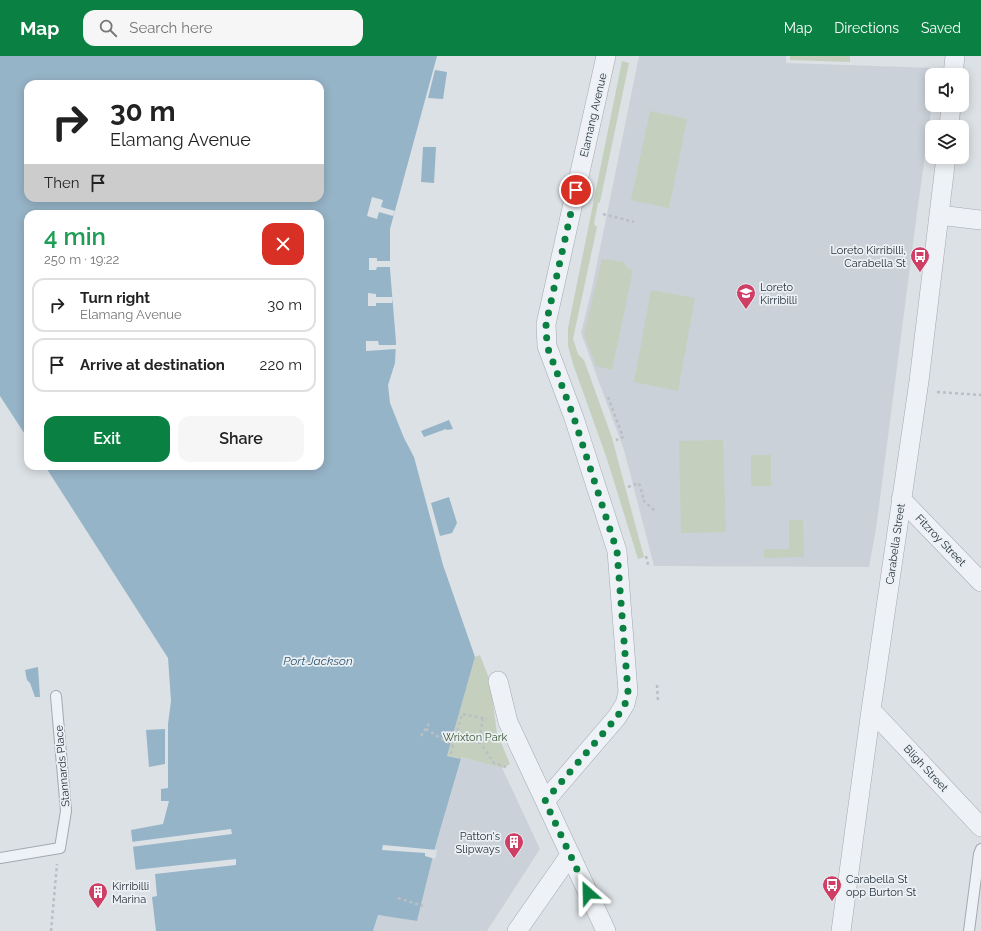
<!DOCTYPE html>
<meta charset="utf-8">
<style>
:root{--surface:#fff;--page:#f6f6f6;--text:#222;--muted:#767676;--line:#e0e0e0;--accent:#0b8043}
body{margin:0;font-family:Raleway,sans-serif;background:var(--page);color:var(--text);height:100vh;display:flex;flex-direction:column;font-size:15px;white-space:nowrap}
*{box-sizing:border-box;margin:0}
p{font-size:13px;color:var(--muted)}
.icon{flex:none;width:22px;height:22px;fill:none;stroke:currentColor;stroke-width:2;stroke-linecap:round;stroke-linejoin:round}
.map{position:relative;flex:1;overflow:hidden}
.sheet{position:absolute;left:24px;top:154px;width:300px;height:260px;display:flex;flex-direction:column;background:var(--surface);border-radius:12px;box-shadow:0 2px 10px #0003}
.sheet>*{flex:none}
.hud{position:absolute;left:24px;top:24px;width:300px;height:122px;border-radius:12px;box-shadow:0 2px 10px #0003;background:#fff;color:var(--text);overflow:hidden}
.tools{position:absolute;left:925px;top:12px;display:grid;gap:8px}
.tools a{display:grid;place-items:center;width:44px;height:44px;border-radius:8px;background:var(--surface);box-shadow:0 2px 10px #0003;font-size:20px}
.pin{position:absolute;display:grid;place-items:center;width:34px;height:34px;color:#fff;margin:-17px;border:2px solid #fff;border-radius:50%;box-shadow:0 1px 4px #0007}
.me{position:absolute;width:44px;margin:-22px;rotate:335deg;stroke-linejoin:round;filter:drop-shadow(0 0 3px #0008)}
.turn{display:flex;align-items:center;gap:14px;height:84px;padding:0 20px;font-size:18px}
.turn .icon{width:52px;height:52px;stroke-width:2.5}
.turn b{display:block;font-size:28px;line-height:34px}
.then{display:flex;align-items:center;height:38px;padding:0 20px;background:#0003;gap:8px;font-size:15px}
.round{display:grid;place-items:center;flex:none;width:42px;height:42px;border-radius:12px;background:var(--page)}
.overview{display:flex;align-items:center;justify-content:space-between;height:68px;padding:0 20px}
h1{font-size:24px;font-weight:600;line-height:30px;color:#1e9e55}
.cta{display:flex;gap:8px;margin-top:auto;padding:8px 20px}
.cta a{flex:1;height:46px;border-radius:12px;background:var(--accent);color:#fff;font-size:16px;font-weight:600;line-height:46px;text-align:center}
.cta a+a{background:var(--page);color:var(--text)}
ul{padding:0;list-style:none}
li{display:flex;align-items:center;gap:12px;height:54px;margin:0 8px 6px;padding:0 12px;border:2px solid var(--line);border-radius:12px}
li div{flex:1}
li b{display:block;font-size:15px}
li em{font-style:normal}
header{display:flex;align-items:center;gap:24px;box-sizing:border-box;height:56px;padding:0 20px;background:var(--accent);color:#fff}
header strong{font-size:19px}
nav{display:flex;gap:22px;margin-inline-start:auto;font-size:14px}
.search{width:280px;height:36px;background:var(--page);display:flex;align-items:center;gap:10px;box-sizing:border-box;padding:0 14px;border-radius:12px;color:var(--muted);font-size:15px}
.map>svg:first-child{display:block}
</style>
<header>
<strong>Map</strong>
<div class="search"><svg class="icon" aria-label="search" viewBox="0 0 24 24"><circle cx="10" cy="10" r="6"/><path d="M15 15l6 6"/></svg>Search here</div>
<nav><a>Map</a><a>Directions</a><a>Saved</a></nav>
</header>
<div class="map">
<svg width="981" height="875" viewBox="0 0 981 875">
<rect width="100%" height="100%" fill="#dce1e6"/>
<path fill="#cad1d8" d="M639,0H786V7L936,12L935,19H932V47L928,79L917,157L876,473L869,511L654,510L624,394L581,277L592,232Z
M462,701L502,712L540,793L487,875H373L378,859L417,865L436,788Z"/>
<path fill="#c4d0bd" d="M790,0H850V6L790,4Z
M622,5L629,7L600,146L598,147L594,168L597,171L573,283L578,298L584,304L612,382L644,501L638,503L607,403L573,308L568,290V272Z
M650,55L687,63L669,152L631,144Z
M602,203L623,206L627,212L633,214L612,314L596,310L584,278Z
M651,234L695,242L678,335L634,326Z
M723,384L726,476L681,477L679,385Z
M751,399H771V430H751Z
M789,464H803L804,501L764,502V493H789Z
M480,599L490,625L497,677L510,708L502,712L462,701L461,703L447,700L475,601Z"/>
<path fill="#96b4c7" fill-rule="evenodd" d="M0,0H437L390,173V213L396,286L395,307L388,329L390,347L404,382L414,401L443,509L475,601L447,700L461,703L436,788L417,865L378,859L373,875H143L131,774L163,768L169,745H161V733L168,732V668L171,645L168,602L45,410H320V158H28V383L0,340ZM28,28H320V142H28Z
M435,14L447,16L443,43L428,42Z
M423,91H436L434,127L421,126Z
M449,364L453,373L447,374L446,373L424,381L421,375Z
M449,441L457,467L452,477L440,480L431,447Z
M38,611L40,641H35L30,627L27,624L25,614Z
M165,673V708L149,711L146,674Z"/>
<path fill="#dce1e6" d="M372,141L383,144L381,151L395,155L393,160L379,156L377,163L367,160Z
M369,202H377V205H391V211H377L376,214H369Z
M368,237L376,238V241H393L392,247H376V250H368Z
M366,285H378L379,289H396V293L366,295Z
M231,773L232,778L131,791V786Z
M383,789L437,794L435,803L425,800V797L382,794Z
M236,803V809L155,818L157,840L152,841L156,875H141L134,814Z"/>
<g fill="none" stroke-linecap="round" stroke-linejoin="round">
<defs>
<path id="service" d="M0,802L60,792L66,755L56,640
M969,875L979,798L981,793"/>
<path id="minor" d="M953,19L955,0
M949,71L951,49
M939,159L981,164
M901,443L981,526
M498,625L508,666L606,875
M871,654L981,771
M545,745L617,661L625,648L628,636L617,495L574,362L547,290L546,268L606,0
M517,875L570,799
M841,875L871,654L919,325L946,101"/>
</defs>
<use href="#service" stroke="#a2a9b0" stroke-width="12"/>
<use href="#minor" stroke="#a2a9b0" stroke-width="20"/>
<path stroke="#babfc5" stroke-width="2.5" stroke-dasharray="3 3" stroke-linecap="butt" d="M603,158L634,166
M937,336L981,339
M608,341L623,381L616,384
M628,431L639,427L643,440L642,443L656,456
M646,500L648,509
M657,629L658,645
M483,662L479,685L494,707L506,711
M426,673L453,690L462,658L487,663
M421,680L429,668
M466,684L480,687
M451,698L453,690L457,691
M398,842L423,850
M51,875L57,808"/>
<use href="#service" stroke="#eef1f5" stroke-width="10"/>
<use href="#minor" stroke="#eef1f5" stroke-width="19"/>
</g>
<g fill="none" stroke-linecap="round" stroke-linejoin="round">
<path stroke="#0b8043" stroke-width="7" stroke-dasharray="0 12.6" d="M576,134L546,268L547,290L574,362L617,495L628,636L625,648L617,661L545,745L588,837"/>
</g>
<defs>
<symbol id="bus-pin" viewBox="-11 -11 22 30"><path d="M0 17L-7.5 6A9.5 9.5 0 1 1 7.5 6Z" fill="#ce3e65" stroke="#ebf0f4"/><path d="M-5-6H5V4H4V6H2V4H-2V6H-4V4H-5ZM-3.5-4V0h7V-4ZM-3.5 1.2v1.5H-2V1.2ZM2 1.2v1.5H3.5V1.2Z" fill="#fff"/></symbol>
<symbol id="school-pin" viewBox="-11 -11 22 30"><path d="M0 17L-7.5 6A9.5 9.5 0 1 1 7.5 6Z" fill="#ce3e65" stroke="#ebf0f4"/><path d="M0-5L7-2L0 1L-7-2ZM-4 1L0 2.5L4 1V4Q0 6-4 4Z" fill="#fff"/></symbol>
<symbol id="building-pin" viewBox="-11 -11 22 30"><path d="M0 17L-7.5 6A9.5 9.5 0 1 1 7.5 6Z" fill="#ce3e65" stroke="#ebf0f4"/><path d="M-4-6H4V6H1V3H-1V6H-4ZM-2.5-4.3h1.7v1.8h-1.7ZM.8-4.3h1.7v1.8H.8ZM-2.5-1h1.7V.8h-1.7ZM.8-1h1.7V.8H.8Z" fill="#fff"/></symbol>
</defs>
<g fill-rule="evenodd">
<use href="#bus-pin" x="909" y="189" width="22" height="30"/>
<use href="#school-pin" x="735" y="226" width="22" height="30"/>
<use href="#building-pin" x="503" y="775" width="22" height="30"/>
<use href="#bus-pin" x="821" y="818" width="22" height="30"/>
<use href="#building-pin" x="87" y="825" width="22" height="30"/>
</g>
<g text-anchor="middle" stroke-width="3.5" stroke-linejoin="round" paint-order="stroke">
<g font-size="11" fill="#26313c" stroke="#ebf0f4">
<text transform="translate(593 59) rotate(-77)" y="4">Elamang Avenue</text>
<text transform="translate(941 484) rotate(46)" y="4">Fitzroy Street</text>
<text transform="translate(895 488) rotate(-82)" y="4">Carabella Street</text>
<text transform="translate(62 710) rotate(-95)" y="4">Stannards Place</text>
<text transform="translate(926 712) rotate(47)" y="4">Bligh Street</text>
</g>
<g font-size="11" fill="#26313c" stroke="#ebf0f4" text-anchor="start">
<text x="906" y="198" text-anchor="end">Loreto Kirribilli,<tspan x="906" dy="13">Carabella St</tspan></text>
<text x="760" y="235">Loreto<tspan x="760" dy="13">Kirribilli</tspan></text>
<text x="500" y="784" text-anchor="end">Patton's<tspan x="500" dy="13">Slipways</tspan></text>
<text x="846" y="827">Carabella St<tspan x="846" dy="13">opp Burton St</tspan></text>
<text x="112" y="834">Kirribilli<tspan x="112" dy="13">Marina</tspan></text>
</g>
<g font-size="11" fill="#3e5833" stroke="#ebf0f4">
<text x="475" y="685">Wrixton Park</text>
</g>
<g font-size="12" font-style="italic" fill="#305470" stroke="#ebf0f4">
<text x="318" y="609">Port Jackson</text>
</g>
</g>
</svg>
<div class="tools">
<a><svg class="icon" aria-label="sound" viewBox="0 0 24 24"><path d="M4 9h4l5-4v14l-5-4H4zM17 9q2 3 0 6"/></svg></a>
<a><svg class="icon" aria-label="layers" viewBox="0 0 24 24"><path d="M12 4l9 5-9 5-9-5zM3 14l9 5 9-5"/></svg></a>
</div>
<div class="pin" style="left:576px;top:134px;background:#d93025"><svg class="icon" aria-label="arrive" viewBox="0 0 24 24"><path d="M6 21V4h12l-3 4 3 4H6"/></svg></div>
<svg class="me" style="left:588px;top:837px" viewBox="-20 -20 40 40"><path d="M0-17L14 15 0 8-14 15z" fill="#0b8043" stroke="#fff" stroke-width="4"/></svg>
<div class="hud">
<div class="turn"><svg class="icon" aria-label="right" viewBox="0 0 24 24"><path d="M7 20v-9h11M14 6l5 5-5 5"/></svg><div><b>30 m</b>Elamang Avenue</div></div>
<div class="then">Then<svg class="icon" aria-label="arrive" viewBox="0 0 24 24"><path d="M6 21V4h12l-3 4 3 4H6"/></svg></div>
</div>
<section class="sheet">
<div class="overview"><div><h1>4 min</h1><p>250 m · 19:22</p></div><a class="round" style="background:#d93025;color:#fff"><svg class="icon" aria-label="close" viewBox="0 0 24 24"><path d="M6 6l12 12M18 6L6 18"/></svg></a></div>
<ul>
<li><svg class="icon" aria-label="right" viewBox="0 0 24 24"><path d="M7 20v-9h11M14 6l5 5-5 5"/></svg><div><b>Turn right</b><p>Elamang Avenue</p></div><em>30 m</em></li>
<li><svg class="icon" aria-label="arrive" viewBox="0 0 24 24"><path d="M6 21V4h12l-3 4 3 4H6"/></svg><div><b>Arrive at destination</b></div><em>220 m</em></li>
</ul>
<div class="cta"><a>Exit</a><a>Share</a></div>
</section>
</div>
